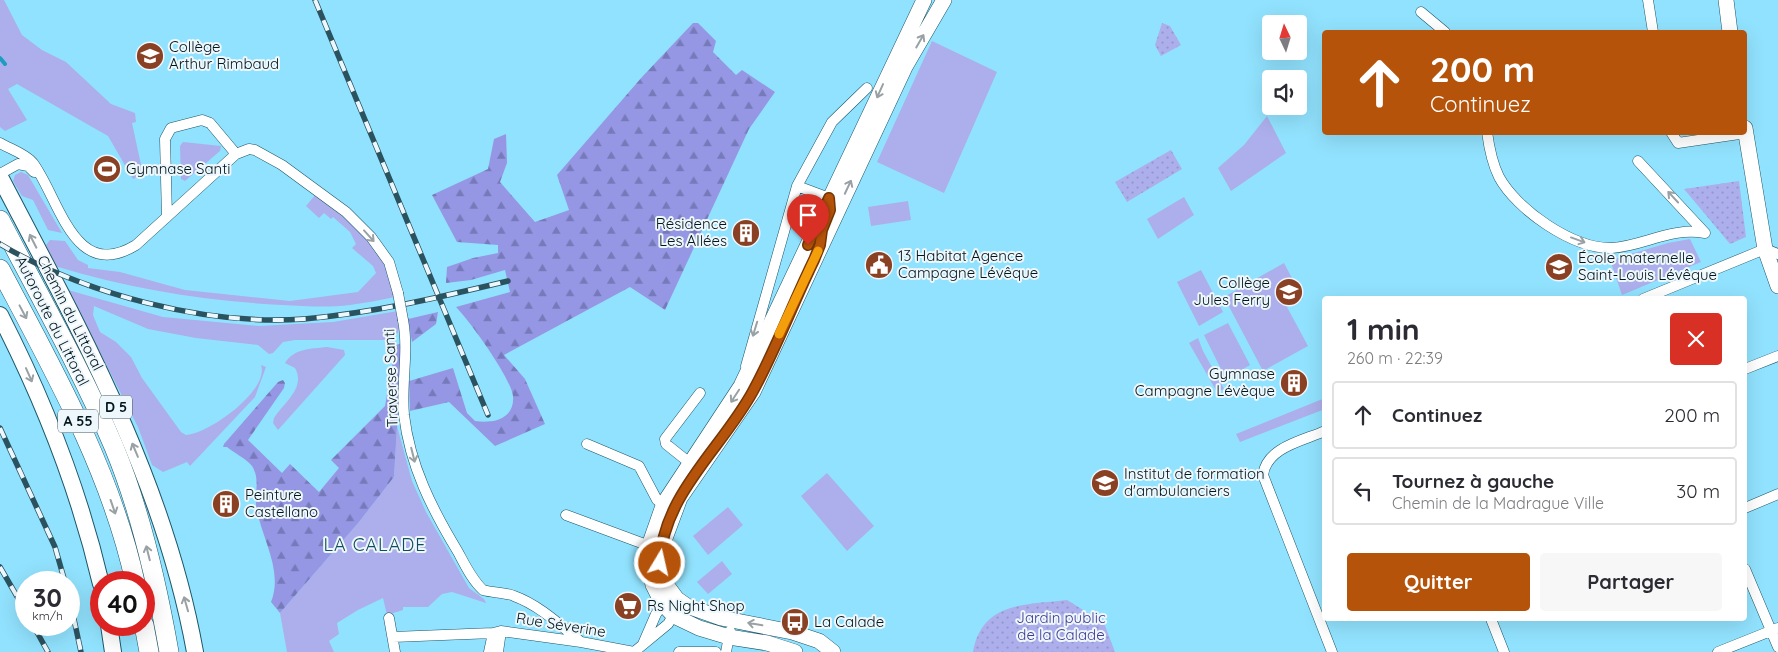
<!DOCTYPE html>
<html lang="fr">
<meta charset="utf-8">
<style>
:root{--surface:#fff;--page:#f7f7f7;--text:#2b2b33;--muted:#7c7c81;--line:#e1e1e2;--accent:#b45309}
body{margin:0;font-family:Quicksand,sans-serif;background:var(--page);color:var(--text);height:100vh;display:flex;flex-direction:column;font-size:19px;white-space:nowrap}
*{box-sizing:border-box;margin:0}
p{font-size:16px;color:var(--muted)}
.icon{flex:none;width:28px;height:28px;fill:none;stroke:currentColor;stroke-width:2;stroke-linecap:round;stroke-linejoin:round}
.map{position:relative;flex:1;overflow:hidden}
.details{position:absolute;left:1322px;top:296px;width:425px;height:325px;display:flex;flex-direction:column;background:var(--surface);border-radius:5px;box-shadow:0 5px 20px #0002}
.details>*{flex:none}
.banner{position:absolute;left:1322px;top:30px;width:425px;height:105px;border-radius:5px;box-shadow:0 5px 20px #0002;background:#b45309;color:#fff;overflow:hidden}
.needle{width:32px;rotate:356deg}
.tools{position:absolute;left:1262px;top:15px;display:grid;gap:10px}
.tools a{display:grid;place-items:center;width:45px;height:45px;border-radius:5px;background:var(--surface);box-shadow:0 5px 20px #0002;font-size:25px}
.speed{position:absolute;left:15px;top:571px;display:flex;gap:10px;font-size:25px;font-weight:700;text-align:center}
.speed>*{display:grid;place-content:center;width:65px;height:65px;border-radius:50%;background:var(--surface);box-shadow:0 5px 20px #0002;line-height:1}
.speed small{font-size:12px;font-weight:400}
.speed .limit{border:8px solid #d22;background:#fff;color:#111}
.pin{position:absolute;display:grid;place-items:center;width:42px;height:42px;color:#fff;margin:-51px -21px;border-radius:50% 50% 50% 0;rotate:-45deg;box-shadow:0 0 5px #0007}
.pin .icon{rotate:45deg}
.me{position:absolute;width:55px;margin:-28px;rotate:9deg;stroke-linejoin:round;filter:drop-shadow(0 0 4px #0008)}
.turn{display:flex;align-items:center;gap:18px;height:105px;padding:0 25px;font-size:22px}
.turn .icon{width:65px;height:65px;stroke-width:2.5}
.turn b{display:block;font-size:35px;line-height:42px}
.round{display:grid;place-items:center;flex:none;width:52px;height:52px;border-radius:5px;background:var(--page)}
.overview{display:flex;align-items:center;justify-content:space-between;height:85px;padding:0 25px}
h1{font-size:30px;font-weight:700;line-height:38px}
.button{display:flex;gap:10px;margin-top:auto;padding:10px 25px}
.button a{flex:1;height:58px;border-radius:5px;background:var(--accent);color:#fff;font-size:20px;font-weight:700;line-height:58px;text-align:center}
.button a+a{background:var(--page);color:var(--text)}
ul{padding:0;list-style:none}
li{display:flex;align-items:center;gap:15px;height:68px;margin:0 10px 8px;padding:0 15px;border:2px solid var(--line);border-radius:5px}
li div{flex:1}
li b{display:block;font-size:19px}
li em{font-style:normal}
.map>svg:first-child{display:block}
</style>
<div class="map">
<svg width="1778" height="652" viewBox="0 0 1778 652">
<defs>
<pattern id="forest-firs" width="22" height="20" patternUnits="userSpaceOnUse" patternTransform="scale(1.25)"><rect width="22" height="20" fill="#9597e5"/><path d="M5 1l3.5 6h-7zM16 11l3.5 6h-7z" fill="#777ab9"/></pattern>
<pattern id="park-dots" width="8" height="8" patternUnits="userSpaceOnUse" patternTransform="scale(1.25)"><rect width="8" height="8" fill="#acafeb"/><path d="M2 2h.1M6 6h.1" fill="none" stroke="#9296c9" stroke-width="1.8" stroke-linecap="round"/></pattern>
</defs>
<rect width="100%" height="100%" fill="#91e2fe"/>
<path fill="#acafeb" d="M0,0H4L22,35L42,50L66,62L111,104L135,113L136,122L132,123L143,174L133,179L108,136L17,84L8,89L27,120L5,131L0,127Z
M932,41L997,72L944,193L877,162Z
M1267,116L1286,153L1231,191L1218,168L1244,145Z
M183,142L221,146L220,151L185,181L181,179L180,146Z
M21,172L28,175L62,233L48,230L33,200L22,196L13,181L15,175Z
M316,194L345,215L365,237L389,269L395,297C380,300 365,303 350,305C327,308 304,306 282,305C204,301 132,289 58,267L54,265L46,245L50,240L65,241L78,260L88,265V268L120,272L185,290L290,301L358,292L376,273L373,266L352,248L356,244L350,232L333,217L331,219L324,213L319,218L306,206Z
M1184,197L1194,215L1158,239L1147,219Z
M908,201L911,220L871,226L868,207Z
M1690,239L1701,262L1622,295L1610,260L1668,243Z
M1284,263L1303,299L1287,307L1308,346L1263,371L1224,297Z
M1201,270L1223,312L1199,326L1177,282Z
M68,290L163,317L259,326L333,322L398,311L400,325L398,333L386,340H295L283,342L273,353L269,354L258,345L196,338L148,329L94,306L93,315L100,332L116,342L131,357L142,378L181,432L186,435C209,434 270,390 261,365L266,367L255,397L190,466L187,462L163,472L152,465L138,427Z
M1228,323L1250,365L1226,379L1204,335Z
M1198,338L1203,351L1224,389L1217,392L1189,343Z
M327,347L344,350L345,355L278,430L273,423L274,418C284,402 306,388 295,368L285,363C295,348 310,349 327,347Z
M1325,398V409L1240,442L1236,434Z
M397,426L412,481L426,512L469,588L484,599L486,603L452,592L442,594L428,607H403V610L387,615L383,598L358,610L337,623L339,634L329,641L334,652H287L280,613L359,522L394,477Z
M827,473L874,526L847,551L801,496Z
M728,507L743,525L708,555L693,536Z
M722,561L732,574L708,594L697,582Z"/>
<path fill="url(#forest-firs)" d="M693,23H698L716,41L713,52L736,75L742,70L775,92L749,129L665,310L630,287L504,355L525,379L545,424L495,446L449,402L410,411L409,381L453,368L467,413L475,421C493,424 515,419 513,396C511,378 469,320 456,307L510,292L505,270L471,280L446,283L447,267L473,258L498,253V245L457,242L432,195L488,169L494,139L506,134L507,163L500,182L535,222L569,210L557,175L642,77Z
M438,312L436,324L412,342L408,319Z
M402,343L394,477L359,522L280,613L271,602C284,569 260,537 256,504C255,491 260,479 252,466C247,459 234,453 227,447H223L224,444L278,382L283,380L285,383L284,388L248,440L282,473L290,464L319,492L339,468L331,460L385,406L396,345Z"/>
<path fill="url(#park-dots)" d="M1162,23L1170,26L1181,45L1161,56L1155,45Z
M1171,150L1182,169L1127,202L1115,182Z
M1739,181L1746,237L1730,244L1684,189Z
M1067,600L1104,623L1115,652H973C982,601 1027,605 1067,600Z"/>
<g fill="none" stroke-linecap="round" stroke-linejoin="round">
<path stroke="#1c9dc0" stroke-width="4" d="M0,58L5,64"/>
<defs>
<path id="street" d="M1648,0L1653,32
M1421,12L1445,32
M1487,132C1489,147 1492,163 1499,177C1517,210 1573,249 1612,248C1644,246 1670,227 1705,233
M1671,132L1678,143L1746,133
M0,143C10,149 26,154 33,163C60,200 74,283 136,245L236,154L249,149L255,150L282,165L346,212L371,237L389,262L398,293
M1638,161L1705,233
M0,174L18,164L28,166L34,172
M797,186L829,198L830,203
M167,217L165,139L171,128L202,120L210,123L236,154
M1643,299L1765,249L1778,254
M403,320C409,352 401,383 404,415C410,466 432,509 458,552C465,565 472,580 483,590C493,593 505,592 514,596C539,605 560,625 581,642
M746,366L797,186L832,122L867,88
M1745,369L1778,356
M1325,431C1302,441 1267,447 1263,475L1332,652
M587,444L639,466L657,500L669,506
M691,464L666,444L665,439L700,393
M1745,508L1778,494
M566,515L655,548
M1745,569L1778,647
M389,618L395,652
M1491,619L1504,652
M393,637L493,633L501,631L581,642L634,652
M643,644L656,614L666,601
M489,652L493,633
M498,652L501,631
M634,652L668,624L676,611
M679,652H716
M726,652L730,631
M1718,652L1778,628"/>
<path id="secondary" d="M1726,0L1730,32
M1745,128L1765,249L1778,286
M795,652L767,643L729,637L699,628L674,616L662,603L653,585L648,560L649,546L664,503L741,386L924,0
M833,652L819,641L792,632L721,618L687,606L677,599L665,583L662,573L661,549L680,498L753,392L905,67L944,0"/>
<path id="primary" d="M0,177C80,330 164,480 195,652
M0,315C44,401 79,490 101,584
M109,625L113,652"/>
<path id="highway" d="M0,220C39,295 81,369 114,447C141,512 157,583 169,652
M0,269C53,369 111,471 135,582
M144,625L149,652"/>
</defs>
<use href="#street" stroke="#1b5668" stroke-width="11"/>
<use href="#secondary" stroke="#1b5668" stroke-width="16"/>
<use href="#primary" stroke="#1b5668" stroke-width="18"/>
<use href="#highway" stroke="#1b5668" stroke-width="20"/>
<use href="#street" stroke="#fff" stroke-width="10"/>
<use href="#secondary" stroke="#fff" stroke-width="15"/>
<use href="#primary" stroke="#fff" stroke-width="16"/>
<use href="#highway" stroke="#fff" stroke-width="19"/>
<defs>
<path id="rail" d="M315,0L488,415
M0,244C84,294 206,326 304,319C373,313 441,297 508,281
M0,428L55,547L65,582
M0,567L26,612
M69,596L81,652
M33,625L48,652"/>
</defs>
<use href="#rail" stroke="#2b525f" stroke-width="5.5"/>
<use href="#rail" stroke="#eef7fb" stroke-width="4" stroke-dasharray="11" stroke-linecap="butt"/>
<defs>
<path id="street-bridge" d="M398,293L403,320"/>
</defs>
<use href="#street-bridge" stroke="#1b5668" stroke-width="11" stroke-linecap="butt"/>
<use href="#street-bridge" stroke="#fff" stroke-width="10"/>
</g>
<defs><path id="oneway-shaft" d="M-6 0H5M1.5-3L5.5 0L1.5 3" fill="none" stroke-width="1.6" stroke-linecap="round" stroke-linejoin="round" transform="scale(1.25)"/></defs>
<g stroke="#99a1a4">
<use href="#oneway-shaft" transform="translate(920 41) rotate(-60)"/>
<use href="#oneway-shaft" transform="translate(880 91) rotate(114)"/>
<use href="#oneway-shaft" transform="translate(848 187) rotate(-65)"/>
<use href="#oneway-shaft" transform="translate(1673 197) rotate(-133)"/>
<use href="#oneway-shaft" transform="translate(369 236) rotate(48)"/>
<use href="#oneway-shaft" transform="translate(1578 240) rotate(20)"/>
<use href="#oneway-shaft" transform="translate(33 241) rotate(-117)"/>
<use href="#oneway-shaft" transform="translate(23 312) rotate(62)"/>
<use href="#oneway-shaft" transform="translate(755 329) rotate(107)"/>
<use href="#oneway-shaft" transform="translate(29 375) rotate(66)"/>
<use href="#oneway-shaft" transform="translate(735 396) rotate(123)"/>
<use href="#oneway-shaft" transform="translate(135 450) rotate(-113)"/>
<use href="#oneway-shaft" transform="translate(413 455) rotate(76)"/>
<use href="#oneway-shaft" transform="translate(113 507) rotate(71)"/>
<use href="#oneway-shaft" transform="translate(148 553) rotate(-104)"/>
<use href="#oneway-shaft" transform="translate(186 604) rotate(-106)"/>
<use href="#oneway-shaft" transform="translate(755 624) rotate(-170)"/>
</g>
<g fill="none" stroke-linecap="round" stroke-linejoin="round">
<defs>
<path id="route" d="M660,563C662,495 723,447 753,391C776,349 793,303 814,260L820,245L822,230L830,210L829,198L808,245"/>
</defs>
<use href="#route" stroke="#753606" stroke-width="12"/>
<use href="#route" stroke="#b45309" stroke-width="9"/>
<path stroke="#f59e0b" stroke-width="9" d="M779,334L818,251"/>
</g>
<defs>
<symbol id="school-disc" viewBox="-11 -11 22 22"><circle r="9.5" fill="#8a4123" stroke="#eef7fb"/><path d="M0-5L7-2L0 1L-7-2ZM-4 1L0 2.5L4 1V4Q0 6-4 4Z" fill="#fff"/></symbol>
<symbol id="stadium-disc" viewBox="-11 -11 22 22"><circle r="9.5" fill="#8a4123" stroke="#eef7fb"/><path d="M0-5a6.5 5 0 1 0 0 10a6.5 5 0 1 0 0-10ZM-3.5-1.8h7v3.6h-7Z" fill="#fff"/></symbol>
<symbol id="building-disc" viewBox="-11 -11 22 22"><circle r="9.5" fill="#8a4123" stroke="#eef7fb"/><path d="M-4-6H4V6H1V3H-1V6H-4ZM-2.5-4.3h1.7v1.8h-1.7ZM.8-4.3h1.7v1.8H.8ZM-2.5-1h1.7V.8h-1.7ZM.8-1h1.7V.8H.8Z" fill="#fff"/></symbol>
<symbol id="civic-disc" viewBox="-11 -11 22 22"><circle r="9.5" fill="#8a4123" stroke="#eef7fb"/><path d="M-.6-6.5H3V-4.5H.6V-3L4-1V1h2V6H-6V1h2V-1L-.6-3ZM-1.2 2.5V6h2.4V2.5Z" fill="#fff"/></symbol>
<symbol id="university-disc" viewBox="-11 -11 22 22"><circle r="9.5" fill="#8a4123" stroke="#eef7fb"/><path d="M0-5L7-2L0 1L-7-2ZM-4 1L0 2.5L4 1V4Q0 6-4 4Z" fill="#fff"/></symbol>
<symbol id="supermarket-disc" viewBox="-11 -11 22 22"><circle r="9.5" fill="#8a4123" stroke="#eef7fb"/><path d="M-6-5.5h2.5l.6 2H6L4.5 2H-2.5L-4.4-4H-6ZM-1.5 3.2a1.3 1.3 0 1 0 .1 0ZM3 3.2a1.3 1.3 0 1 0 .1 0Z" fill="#fff"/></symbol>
<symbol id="bus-disc" viewBox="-11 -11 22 22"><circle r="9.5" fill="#8a4123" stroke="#eef7fb"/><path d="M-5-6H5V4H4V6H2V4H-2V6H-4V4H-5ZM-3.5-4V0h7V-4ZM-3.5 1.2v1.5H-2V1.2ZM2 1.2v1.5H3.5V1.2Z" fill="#fff"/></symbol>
</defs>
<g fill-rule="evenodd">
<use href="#school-disc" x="134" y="40" width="32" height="32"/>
<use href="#stadium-disc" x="91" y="153" width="32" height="32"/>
<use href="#building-disc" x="730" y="217" width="32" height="32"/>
<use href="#civic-disc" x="863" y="249" width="32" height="32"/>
<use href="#school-disc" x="1543" y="251" width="32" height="32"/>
<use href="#school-disc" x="1273" y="276" width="32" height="32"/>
<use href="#building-disc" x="1278" y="367" width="32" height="32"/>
<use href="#university-disc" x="1089" y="467" width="32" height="32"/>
<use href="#building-disc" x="210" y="488" width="32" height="32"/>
<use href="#supermarket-disc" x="612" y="590" width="32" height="32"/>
<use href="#bus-disc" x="779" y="606" width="32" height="32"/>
</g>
<g text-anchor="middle" stroke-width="4" stroke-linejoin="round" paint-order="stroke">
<g fill="#eef7fb" stroke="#47595f" stroke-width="1">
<rect x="100" y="395.5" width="32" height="23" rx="4"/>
<rect x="58" y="409.5" width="40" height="23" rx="4"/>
</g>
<g font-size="14" font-weight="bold" fill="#00151c">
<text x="116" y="412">D 5</text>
<text x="78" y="426">A 55</text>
</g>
<g font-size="15" fill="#00151c" stroke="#eef7fb" text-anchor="start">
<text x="169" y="52">Collège<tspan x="169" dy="17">Arthur Rimbaud</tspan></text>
<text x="126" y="174">Gymnase Santi</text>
<text x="727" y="229" text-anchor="end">Résidence<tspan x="727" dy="17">Les Allées</tspan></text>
<text x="898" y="261">13 Habitat Agence<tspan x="898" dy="17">Campagne Lévêque</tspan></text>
<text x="1578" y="263">École maternelle<tspan x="1578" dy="17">Saint-Louis Lévêque</tspan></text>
<text x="1270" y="288" text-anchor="end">Collège<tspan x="1270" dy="17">Jules Ferry</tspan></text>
<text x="1275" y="379" text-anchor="end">Gymnase<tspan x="1275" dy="17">Campagne Lévèque</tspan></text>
<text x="1124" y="479">Institut de formation<tspan x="1124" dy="17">d'ambulanciers</tspan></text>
<text x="245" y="500">Peinture<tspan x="245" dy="17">Castellano</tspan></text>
<text x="647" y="611">Rs Night Shop</text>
<text x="814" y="627">La Calade</text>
</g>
<g font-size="15" fill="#00151c" stroke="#eef7fb">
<text transform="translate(70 313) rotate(63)" y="5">Chemin du Littoral</text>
<text transform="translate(52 321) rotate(63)" y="5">Autoroute du Littoral</text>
<text transform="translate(391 378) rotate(-92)" y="5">Traverse Santi</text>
<text transform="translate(561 625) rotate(9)" y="5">Rue Séverine</text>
</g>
<g font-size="15" fill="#413994" stroke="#eef7fb">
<text x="1061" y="623">Jardin public<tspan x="1061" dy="17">de la Calade</tspan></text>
</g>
<g font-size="18" letter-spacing="1" fill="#0e4d5e" stroke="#eef7fb">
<text x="375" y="551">LA CALADE</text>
</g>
</g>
</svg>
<div class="tools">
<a><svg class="needle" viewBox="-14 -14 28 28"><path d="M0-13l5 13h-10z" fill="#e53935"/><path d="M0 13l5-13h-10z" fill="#7c7c81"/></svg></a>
<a><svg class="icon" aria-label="sound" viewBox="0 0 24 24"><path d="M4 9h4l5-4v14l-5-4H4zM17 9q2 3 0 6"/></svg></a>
</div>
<div class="speed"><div>30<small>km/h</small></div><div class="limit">40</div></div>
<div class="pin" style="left:808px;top:245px;background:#d93025"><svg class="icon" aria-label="arrive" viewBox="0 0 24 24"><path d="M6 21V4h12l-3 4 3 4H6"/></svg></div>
<svg class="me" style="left:660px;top:563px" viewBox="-20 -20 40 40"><circle r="17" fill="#b45309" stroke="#fff" stroke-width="3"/><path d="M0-11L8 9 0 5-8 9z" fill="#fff"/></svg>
<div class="banner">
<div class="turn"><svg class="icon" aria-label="ahead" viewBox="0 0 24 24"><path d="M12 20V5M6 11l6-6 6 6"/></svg><div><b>200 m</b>Continuez</div></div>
</div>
<section class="details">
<div class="overview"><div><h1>1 min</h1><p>260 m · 22:39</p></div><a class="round" style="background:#d93025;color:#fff"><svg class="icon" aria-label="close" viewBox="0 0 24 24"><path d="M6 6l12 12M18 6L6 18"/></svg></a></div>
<ul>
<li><svg class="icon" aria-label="ahead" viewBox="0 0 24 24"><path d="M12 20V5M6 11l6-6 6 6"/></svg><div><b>Continuez</b></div><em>200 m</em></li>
<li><svg class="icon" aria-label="left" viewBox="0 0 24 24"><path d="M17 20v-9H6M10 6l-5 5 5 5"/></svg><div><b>Tournez à gauche</b><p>Chemin de la Madrague Ville</p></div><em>30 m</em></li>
</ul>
<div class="button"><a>Quitter</a><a>Partager</a></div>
</section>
</div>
